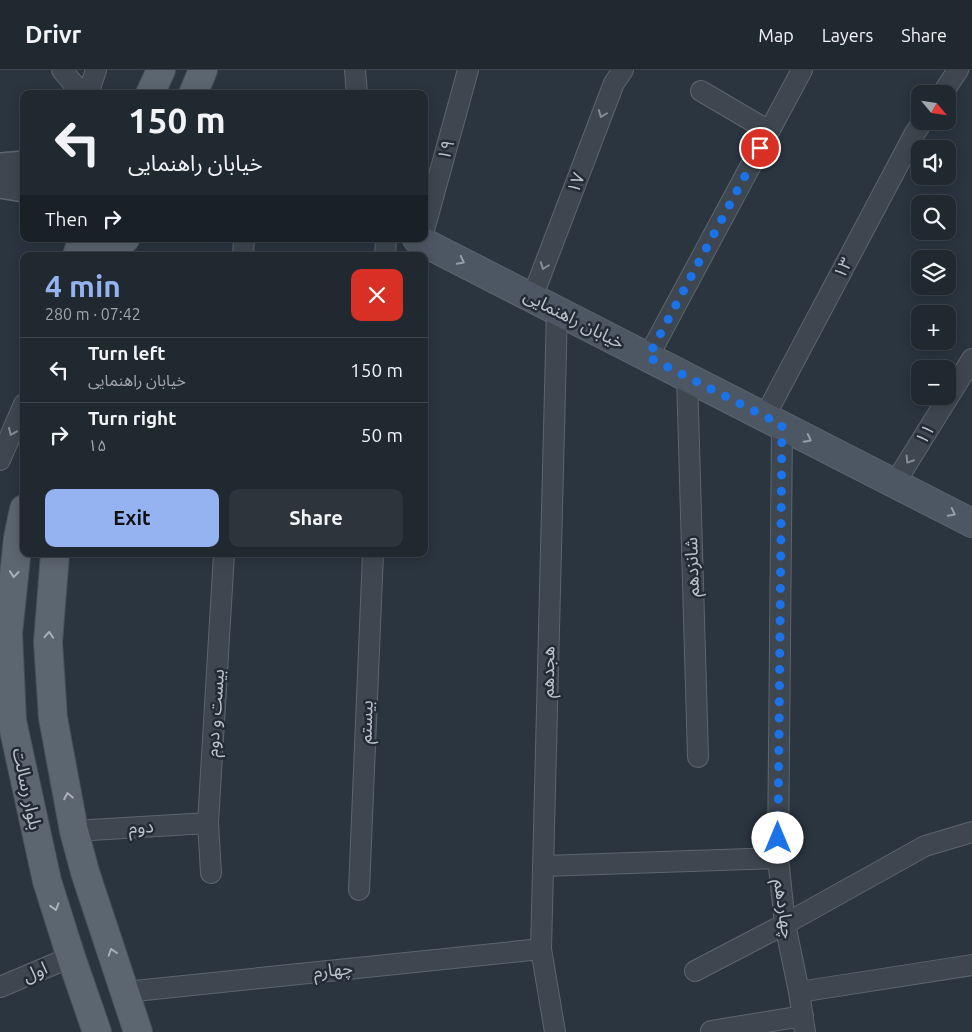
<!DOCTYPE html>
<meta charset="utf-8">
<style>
:root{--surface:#202830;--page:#2d343c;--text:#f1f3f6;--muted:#a2a6ab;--line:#3d444c;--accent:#95b2f1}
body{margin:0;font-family:Ubuntu,"Noto Sans Arabic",sans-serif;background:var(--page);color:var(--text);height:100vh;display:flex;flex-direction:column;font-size:19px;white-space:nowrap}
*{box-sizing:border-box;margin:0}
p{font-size:16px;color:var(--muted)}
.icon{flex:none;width:28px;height:28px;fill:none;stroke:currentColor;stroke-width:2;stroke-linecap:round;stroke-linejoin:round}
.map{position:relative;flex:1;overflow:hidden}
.panel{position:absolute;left:20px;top:182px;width:408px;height:305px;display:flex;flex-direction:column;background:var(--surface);border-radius:10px;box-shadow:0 2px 12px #0003,0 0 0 1px var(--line)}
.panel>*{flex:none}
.banner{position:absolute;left:20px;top:20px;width:408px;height:152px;border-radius:10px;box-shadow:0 2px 12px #0003,0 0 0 1px var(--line);background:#202830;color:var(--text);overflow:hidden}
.needle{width:32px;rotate:119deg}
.buttons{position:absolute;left:911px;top:15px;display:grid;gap:10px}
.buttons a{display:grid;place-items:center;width:45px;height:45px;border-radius:10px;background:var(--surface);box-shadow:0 2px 12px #0003,0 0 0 1px var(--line);font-size:25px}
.pin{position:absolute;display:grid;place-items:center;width:42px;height:42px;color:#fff;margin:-21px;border:2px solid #fff;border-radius:50%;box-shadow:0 1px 5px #0007}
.me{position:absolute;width:55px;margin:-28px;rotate:0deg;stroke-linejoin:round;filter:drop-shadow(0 0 4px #0008)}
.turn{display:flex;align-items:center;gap:18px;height:105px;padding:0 25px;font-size:22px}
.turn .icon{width:65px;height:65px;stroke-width:2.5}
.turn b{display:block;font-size:35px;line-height:42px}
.then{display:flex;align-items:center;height:48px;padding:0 25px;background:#0003;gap:10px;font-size:19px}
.round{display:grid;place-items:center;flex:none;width:52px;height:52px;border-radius:10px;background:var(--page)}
.summary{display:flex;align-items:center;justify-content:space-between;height:85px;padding:0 25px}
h1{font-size:30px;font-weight:700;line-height:38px;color:var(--accent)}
.primary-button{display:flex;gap:10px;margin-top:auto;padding:10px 25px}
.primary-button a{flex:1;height:58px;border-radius:10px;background:var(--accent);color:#111;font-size:20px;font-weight:700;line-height:58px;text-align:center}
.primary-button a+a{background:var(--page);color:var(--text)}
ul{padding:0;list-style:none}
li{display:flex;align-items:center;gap:15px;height:65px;padding:0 25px;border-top:1px solid var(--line)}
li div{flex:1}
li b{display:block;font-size:19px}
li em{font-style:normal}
header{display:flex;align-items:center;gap:30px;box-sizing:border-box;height:70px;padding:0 25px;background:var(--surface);border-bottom:1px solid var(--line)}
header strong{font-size:24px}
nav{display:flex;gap:28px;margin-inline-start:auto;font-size:18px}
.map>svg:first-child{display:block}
</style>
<header>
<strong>Drivr</strong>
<nav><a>Map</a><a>Layers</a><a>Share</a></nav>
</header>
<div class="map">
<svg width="972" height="962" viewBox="0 0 972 962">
<rect width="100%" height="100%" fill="#2a3540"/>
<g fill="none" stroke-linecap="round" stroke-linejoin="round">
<defs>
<path id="minor" d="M62,0L82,24
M355,0L357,24
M701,21L769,61
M88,24L96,0
M942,24L958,0
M424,160L468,0
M243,186L244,169
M385,186L386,169
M532,228L614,13L623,0
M648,287L802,0
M687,306L698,687
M765,346L915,63L923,51
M782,355L778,788L785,854L799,922L805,962
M0,390L24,334
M895,413L972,289
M74,761L208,753
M543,796L778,788
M211,803L208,753L224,484
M359,820L373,484
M695,901L785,854L925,776L972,762
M0,917L71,887
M125,922L541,879
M799,922L972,895
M711,961L803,946
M555,962L541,879L557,240"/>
<path id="tertiary" d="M0,96L24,94
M0,115L24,119"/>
<path id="secondary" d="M417,169L972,453"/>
<path id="primary" d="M150,24L161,0
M193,24L203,0
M93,169C103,177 115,178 125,169
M77,186L82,169
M24,439L18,468L8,563L12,651L47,811L71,887L97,962
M55,484L48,572L53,648L74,761L85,802L138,962"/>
</defs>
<use href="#minor" stroke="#5c656e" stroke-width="22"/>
<use href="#tertiary" stroke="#5c656e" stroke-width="28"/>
<use href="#secondary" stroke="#5c656e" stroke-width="30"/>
<use href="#primary" stroke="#48505a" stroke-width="30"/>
<use href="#minor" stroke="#3e4750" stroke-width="20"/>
<use href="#tertiary" stroke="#3e4750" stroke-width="25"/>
<use href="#secondary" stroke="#4d5763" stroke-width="28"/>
<use href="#primary" stroke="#5c6670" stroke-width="28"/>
</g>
<defs><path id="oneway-chevron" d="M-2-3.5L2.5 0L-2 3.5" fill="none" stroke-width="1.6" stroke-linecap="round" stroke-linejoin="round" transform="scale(1.25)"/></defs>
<g stroke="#838b93">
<use href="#oneway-chevron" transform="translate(602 44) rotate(111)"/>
<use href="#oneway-chevron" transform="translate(544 196) rotate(111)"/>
<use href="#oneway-chevron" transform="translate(12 362) rotate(113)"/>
<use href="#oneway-chevron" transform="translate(909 390) rotate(122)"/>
</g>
<g stroke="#949da6">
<use href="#oneway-chevron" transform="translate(461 191) rotate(27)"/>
<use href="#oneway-chevron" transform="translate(808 369) rotate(27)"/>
<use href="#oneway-chevron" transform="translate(952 443) rotate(27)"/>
</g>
<g stroke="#a8b0b8">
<use href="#oneway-chevron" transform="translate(14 504) rotate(96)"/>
<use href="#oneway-chevron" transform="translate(49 565) rotate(-86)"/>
<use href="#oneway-chevron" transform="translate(68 726) rotate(-101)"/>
<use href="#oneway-chevron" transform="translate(55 837) rotate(73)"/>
<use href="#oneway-chevron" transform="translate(112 882) rotate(-108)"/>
</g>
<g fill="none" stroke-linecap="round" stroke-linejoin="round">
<path stroke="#1a73e8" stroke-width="9" stroke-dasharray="0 16.2" d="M760,78L648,287L782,355L778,768"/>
</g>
<g text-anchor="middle" stroke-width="5" stroke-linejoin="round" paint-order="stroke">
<g font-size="18" fill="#bbc2ca" stroke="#232c36">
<text transform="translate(446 80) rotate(-74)" y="6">۱۹</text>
<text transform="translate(576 113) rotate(-69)" y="6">۱۷</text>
<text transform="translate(843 198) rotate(-62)" y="6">۱۳</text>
<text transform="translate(574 249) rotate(27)" y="6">خیابان راهنمایی</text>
<text transform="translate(925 364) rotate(-58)" y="6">۱۱</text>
<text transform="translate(692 497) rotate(-92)" y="6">شانزدهم</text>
<text transform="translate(548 602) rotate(-89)" y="6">هجدهم</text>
<text transform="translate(215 643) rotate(-86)" y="6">بیست و دوم</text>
<text transform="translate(366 652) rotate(-88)" y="6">بیستم</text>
<text transform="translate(27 719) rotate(78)" y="6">بلوار رسالت</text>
<text transform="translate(141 757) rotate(-4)" y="6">دوم</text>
<text transform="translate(784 839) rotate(82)" y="6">چهاردهم</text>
<text transform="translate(333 900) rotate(-6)" y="6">چهارم</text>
<text transform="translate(35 902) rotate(-23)" y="6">اول</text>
</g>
</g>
</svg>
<div class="buttons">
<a><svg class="needle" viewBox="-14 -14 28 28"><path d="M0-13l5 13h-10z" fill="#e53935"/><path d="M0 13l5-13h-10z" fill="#a2a6ab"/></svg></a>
<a><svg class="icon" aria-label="sound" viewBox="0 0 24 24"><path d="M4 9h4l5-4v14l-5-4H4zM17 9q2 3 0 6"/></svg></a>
<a><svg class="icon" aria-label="search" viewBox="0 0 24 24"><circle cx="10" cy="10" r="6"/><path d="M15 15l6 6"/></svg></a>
<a><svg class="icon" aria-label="layers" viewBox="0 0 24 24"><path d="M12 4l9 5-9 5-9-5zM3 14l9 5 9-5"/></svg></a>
<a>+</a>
<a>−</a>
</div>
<div class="pin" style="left:760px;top:78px;background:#d93025"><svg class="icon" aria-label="arrive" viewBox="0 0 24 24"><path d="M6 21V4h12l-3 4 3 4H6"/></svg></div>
<svg class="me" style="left:778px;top:768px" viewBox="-20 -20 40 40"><circle r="19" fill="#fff"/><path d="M0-13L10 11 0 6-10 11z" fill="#1a73e8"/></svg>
<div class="banner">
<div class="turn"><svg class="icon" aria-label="left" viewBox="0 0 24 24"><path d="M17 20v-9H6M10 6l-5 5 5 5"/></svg><div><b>150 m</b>خیابان راهنمایی</div></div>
<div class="then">Then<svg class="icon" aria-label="right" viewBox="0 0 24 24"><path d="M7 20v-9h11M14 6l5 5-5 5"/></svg></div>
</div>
<section class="panel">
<div class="summary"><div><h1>4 min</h1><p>280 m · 07:42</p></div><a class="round" style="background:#d93025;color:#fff"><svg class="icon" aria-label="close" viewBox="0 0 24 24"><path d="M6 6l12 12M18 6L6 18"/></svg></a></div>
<ul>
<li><svg class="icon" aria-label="left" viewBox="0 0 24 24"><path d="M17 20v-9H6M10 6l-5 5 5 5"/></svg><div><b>Turn left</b><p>خیابان راهنمایی</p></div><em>150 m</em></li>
<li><svg class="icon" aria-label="right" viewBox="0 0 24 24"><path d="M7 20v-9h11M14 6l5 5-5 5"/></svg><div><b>Turn right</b><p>۱۵</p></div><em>50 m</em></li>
</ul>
<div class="primary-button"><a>Exit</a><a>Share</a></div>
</section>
</div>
